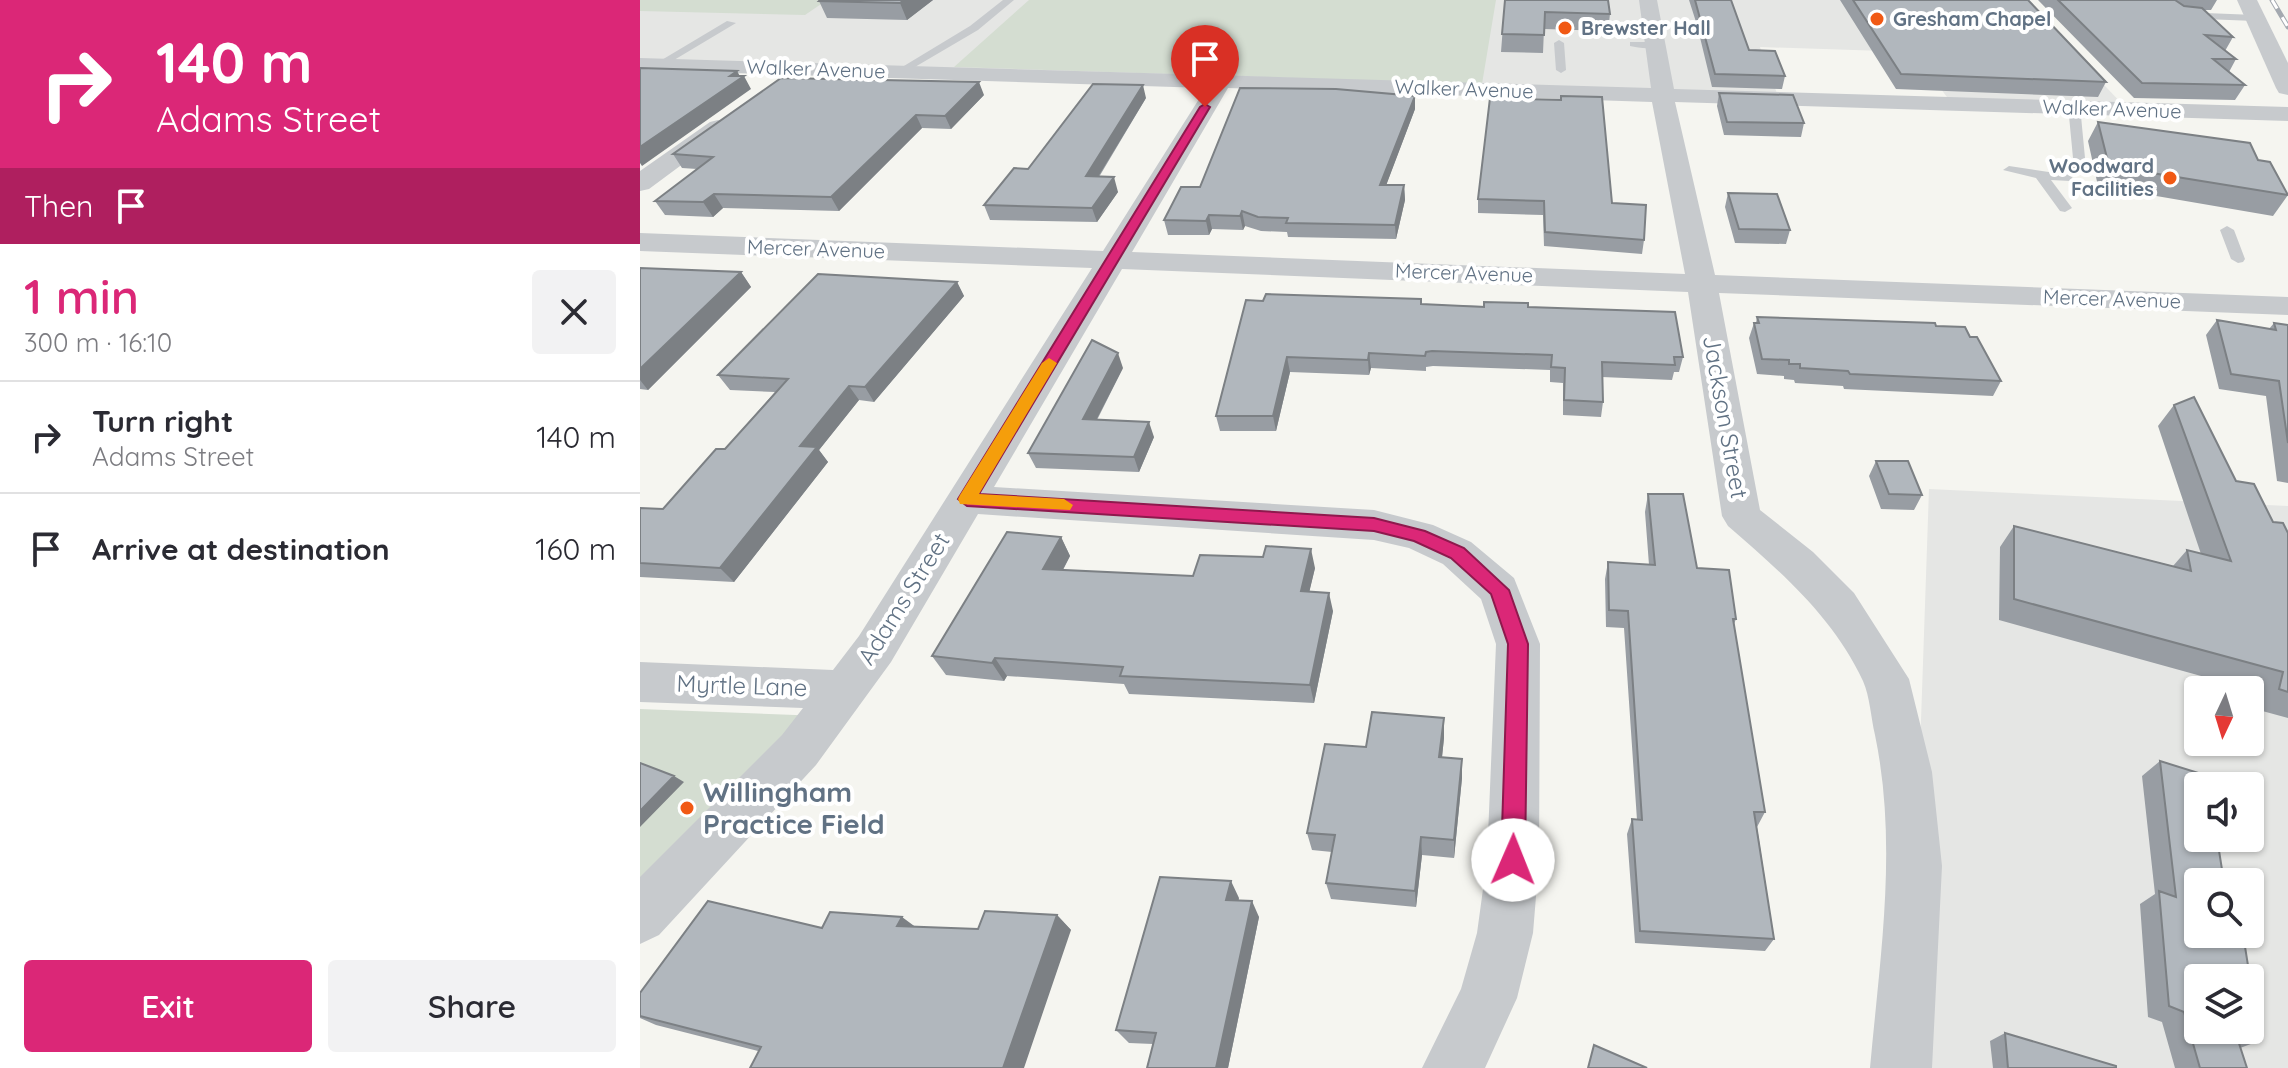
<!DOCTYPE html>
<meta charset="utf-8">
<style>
:root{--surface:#fff;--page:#f2f2f3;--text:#2b2b33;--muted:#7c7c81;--line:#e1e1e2;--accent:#db2777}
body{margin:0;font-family:Quicksand,sans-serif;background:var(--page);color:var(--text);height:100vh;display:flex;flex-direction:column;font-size:30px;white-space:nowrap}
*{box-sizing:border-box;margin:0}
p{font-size:26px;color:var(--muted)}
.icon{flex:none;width:44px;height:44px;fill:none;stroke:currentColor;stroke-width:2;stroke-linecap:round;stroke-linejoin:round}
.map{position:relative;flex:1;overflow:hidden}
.side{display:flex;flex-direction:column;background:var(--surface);width:640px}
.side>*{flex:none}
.guide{background:#db2777;color:#fff;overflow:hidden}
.needle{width:52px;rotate:184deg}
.fabs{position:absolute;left:1544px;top:676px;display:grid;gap:16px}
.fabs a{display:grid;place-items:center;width:80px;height:80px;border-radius:8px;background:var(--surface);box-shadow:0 2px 6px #0004;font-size:40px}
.pin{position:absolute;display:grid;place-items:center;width:68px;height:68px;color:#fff;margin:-82px -34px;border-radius:50% 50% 50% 0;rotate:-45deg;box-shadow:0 0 8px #0007}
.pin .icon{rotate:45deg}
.me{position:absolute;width:88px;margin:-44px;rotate:1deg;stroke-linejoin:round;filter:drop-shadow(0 0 6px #0008)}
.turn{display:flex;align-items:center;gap:28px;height:168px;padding:0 24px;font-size:36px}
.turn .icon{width:104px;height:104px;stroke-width:2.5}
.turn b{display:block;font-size:56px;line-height:68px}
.then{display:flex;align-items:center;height:76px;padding:0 24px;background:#0003;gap:16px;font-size:30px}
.round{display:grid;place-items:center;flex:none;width:84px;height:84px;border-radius:8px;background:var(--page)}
.summary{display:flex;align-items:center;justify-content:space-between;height:136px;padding:0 24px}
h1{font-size:48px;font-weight:600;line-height:60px;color:var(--accent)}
.action{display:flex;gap:16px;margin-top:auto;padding:16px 24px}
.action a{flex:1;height:92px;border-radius:8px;background:var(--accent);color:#fff;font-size:32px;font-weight:600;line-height:92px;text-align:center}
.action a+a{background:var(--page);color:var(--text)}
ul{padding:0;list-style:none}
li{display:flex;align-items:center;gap:24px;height:112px;padding:0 24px;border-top:2px solid var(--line)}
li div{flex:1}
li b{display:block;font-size:30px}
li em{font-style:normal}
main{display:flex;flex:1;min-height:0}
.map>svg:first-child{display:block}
</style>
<main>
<section class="side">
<div class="guide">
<div class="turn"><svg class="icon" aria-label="right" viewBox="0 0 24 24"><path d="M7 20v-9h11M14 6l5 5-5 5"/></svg><div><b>140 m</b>Adams Street</div></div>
<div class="then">Then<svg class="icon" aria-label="arrive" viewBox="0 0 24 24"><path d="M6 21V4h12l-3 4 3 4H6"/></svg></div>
</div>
<div class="summary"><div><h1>1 min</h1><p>300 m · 16:10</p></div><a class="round"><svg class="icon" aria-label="close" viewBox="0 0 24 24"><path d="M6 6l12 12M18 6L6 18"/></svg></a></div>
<ul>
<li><svg class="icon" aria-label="right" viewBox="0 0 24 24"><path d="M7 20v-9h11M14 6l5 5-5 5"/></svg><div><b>Turn right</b><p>Adams Street</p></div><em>140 m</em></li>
<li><svg class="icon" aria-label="arrive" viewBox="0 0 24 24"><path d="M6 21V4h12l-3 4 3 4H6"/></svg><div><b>Arrive at destination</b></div><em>160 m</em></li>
</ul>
<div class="action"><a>Exit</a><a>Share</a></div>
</section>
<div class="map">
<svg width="1648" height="1068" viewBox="0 0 1648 1068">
<rect width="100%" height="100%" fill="#f5f5f0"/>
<path fill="#e5e6e4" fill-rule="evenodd" d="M0,0H1383L1487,109L1312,104L1274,52L1120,47L1139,99L0,64Z
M1289,489L1648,506V1068H1269ZM1558,690H1610V742H1558ZM1558,786H1610V838H1558ZM1558,882H1610V934H1558ZM1558,978H1610V1030H1558Z"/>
<path fill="#d4ddd1" d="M0,0H187L165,15L0,11Z
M389,0H856L842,84L314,67Z
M0,709L182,716L0,899Z"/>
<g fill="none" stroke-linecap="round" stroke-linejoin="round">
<path fill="#c7cacd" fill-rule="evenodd" d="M363,0H374L338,30L263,74L254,72L330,26Z
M1515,0H1526L1541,12L1615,15L1620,18L1615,21L1538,18Z
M87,21L96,23L24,66L15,64Z
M919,40L924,43L926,70L921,73L916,70L914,43Z
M990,42H1015L1020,45C1014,50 999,48 990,46Z
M1431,105L1435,106L1441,116L1445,158L1430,181L1411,180L1432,208L1425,212L1420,211L1396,178L1363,170L1369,166L1422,174L1433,158L1429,116L1425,108Z
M1587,226L1594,230L1605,259L1603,262L1598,263L1591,259L1580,230Z"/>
<path fill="#c7cacd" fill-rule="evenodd" d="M999,0H1017L1034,89L1648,107V121L1035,102L1075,275L1648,297V315L1079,293L1120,510L1173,552L1214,593L1269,679L1292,772L1302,866L1292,1068H1230C1240,956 1258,846 1235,735C1231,718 1230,697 1223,681C1193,617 1141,572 1088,526L1082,516L1048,292L482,269L354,487L734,510L793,525L831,542L874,578L900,644L899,860L893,933L877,998L845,1068H782L821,989L837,933L847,860L856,644L841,599L803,564L769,548L734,540L338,514L251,662L176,765L19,935L0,944V877L142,735L163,708L0,702V662L193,670L219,636L452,268L0,251V233L463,251L566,88L0,70V58L1011,88ZM588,88L1012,102L1045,274L492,252Z
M78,120L86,122L90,127L86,132L9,189L0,191V171L70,122Z"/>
<path fill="#c7cacd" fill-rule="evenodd" d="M1597,0H1617L1648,63V95L1639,93L1636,88Z"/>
<defs>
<path id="rail" d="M1632,0L1648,27"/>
</defs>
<use href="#rail" stroke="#a4a9b0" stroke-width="5"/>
<use href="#rail" stroke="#fff" stroke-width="3" stroke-dasharray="10" stroke-linecap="butt"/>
</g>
<path fill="#989da3" d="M293,0L267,20L187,18L179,1Z
M865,0L970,14L968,31L904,29L903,53L861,52Z
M1049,0H1091L1109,50L1145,76L1142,89L1072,87L1057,25Z
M1200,0H1388L1466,82L1458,97L1256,89Z
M1398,0H1577L1571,10H1564L1593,37L1585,51L1596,59L1589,72L1605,85L1595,100L1494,98Z
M1079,93L1164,123L1161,137L1084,135L1077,106Z
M344,95L311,129L282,128L199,211L83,208L73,217L25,215L15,201L57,169L42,168L33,154Z
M775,96V109L746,185H764L765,200L756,239L648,237L647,232L621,231L605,226L603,230L572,229L569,235H528L524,220L560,187Z
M506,98L459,177L478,192L457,222L350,220L344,205L388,169Z
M1458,122L1618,160L1648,195L1633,216L1458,186L1448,141Z
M1088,193L1150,230L1146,244L1095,243L1085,207Z
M838,199L972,203L1004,240L1002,254L904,246L903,215L838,213Z
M0,268L101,272L111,287L8,390L0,389Z
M317,282L324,296L234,402L219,400L179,450L188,462L94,582L0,577V508L23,509L85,449L135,392L90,390L78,375Z
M606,300L888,307L1043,357L1039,372H1034L1032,380L962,377L963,402L961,417L923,415V383L910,382V370L793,366L786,367V371L731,368L729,375L650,372L636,431H580L576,416Z
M1117,317L1296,326L1330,337L1361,381L1353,396L1204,389L1203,386L1155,383L1154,380L1144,379V376L1117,374L1109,338L1114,323H1116Z
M1577,320L1629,329L1634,323L1648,325V483L1637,481L1626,396L1579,389L1566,335Z
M483,368L457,420L514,437L499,472L396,468L388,453Z
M1534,405L1596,481L1633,522L1648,533V718L1615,709L1619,692L1359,620L1360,547L1374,526L1533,566L1547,550L1561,554L1518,426Z
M1236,461L1282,495L1274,510L1241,509L1229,476Z
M1008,494L1057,568L1096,619L1094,624L1125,812L1117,827L1134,939L1125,951L995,943L987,834L992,819L997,820L984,628L966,627L965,579L968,562L1009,565L1005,512Z
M421,537L430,556L423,570L553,576L675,568L669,592L693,611L674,703L489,694L484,684L367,676L364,681L306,675L292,656Z
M804,738L802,757L822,778L814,858L782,855L776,907L691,899L686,883L692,852L672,850L667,833L726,747Z
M1520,761L1584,882L1610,1030L1619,1041L1600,1048L1607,1068H1535L1522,1022L1508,1017L1500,904L1515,894L1502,776Z
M599,898L598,901L619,917L588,1068H507L513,1044L489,1043L476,1030Z
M417,915L431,930L118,1051L16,1025L0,1018V993L182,928L275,927L338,929Z
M1365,1033L1476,1068H1353L1350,1041Z"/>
<path fill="#7c8084" d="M264,0H293L267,20L260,3Z
M97,71L101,78L104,76L111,89L2,166L0,163V147Z
M339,82L344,95L311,129L305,116Z
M503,85L506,98L450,190L446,176Z
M775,96V109L741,199L740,185Z
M276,115L282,128L199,211L191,197Z
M474,177L478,192L457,222L452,208Z
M764,185L765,200L756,239L755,225Z
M74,194L83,208L73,217L63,202Z
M602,211L605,226L603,230L600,216Z
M569,215L572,229L569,235L566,221Z
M101,272L111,287L8,390L0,380V369Z
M317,282L324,296L234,402L225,387Z
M478,353L483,368L449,434L443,419Z
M729,353L731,368L729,375L728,360Z
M647,357L650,372L636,431L633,416Z
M209,386L219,400L179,450L188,462L94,582L80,568L160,446Z
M509,422L514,437L499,472L494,457Z
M421,537L430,556L413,588L403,569Z
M671,549L675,568L665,610L661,591Z
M689,593L693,611L674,703L670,685Z
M355,658L367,676L364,681L352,663Z
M804,718V738L800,776L799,757Z
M822,759V778L814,858V840Z
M34,776L44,782L0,827V811Z
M781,837L782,855L776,907L775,891Z
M591,881L599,898L595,916L586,900Z
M612,901L619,917L588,1068H576Z
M417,915L431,930L384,1068H363Z
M262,917L281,931L257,926Z"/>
<path fill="#b1b7bd" stroke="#7c8084" stroke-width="2" d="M180,0H264L260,3L179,1Z
M865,0H968L970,14L905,12L904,35L862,34Z
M1055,0H1091L1109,50L1135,51L1145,76L1075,74Z
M1213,0H1388L1466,82L1261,74Z
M1418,0H1535L1544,6L1562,8L1593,37L1565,35L1596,59H1573L1605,85L1502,83Z
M0,68L97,71L90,76H104L0,147Z
M141,78L339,82L305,116L276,115L191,197L74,194L63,202L15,201L73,157L33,154Z
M453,84L503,85L446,176L474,177L452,208L344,205L374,168L388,169Z
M600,88L696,89L775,96L740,185H764L755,225L646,223L648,218L618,217L602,211L600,216L569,215L566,221L524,220L541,187H560Z
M1079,93L1153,95L1164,123L1087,122Z
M921,96L962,97L972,203L1006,205L1004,240L905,232L904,201L838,199L850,98L921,100Z
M1458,122L1610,143L1618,160L1630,162L1648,195L1469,166Z
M1088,193L1137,194L1150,230L1099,229Z
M0,268L101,272L0,369Z
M178,274L317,282L225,387L209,386L160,446L177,447L80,568L0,563V508L23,509L76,449H85L148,379L78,375Z
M626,294L781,299V304L844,307V302L888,303V307L1035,312L1043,357H1034L1035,365L962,362L963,402L924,400L925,368L911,367L912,355L792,351L786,352L785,356L729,353L728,360L647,357L633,416H576L606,300L623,301Z
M1117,317L1295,323L1296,326L1325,327L1330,337H1337L1361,381L1210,374L1208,371L1160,368V364H1149V360L1122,359L1114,323H1119Z
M1577,320L1636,330L1634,323L1648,325V443L1639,381L1591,374Z
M452,340L478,353L443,419L509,422L494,457L388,453Z
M1554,397L1596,481L1614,484L1633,522L1643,523L1648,533V692L1639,689L1643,672L1374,599V526L1551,571L1547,550L1591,561L1534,405Z
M1236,461H1268L1282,495L1249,494Z
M1008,494H1043L1057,568L1089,570L1096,619H1093L1125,812H1114L1134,939L1000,931L992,819L1002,820L988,611L969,610L968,562L1015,565Z
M367,532L421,537L403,569L553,576L560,555L623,557L626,546L671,549L661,591L689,593L670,685L480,676L483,667L355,658L352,663L292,656Z
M732,712L804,718L799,757L822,759L814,840L781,837L775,891L686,883L695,835L667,833L685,744L726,747Z
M1520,761L1568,776L1569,786H1558V838H1577L1584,882H1558V934H1603L1610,978H1558V1030H1610V980L1619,1041L1595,1031L1607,1068H1560L1544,1012L1529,1006L1519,891L1536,897Z
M0,763L34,776L0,811Z
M520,877L591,881L586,900L612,901L576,1068H507L516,1033L476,1030Z
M68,901L182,928L190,912L262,917L257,926L338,929L345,911L417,915L363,1068H110L121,1047L0,1016V993Z
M1365,1033L1476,1066V1068H1368Z
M954,1045L1007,1068H948Z"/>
<path fill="#db2777" stroke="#8e194d" stroke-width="2" d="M565,104L570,107L339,494L734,518L785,531L824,548L869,590L888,644L885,860L881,868L873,872L864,868L861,860L868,644L851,594L811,558L774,541L734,531L327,506L318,499L560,107Z"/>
<path fill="#f59e0b" d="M409,358L417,363L339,494L424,499L433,505L430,510L320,504L318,499L320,495L402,363Z"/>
<g fill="#f15914" stroke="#fff" stroke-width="3">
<circle cx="1237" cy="19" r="8"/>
<circle cx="925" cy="28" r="8"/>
<circle cx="1530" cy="178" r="8"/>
<circle cx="47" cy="808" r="8"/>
</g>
<g text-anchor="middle" stroke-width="8" stroke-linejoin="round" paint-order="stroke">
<g font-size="20" font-weight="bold" fill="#617284" stroke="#fff" text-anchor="start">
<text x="1253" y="26">Gresham Chapel</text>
<text x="941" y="35">Brewster Hall</text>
<text x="1514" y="173" text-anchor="end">Woodward<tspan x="1514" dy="23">Facilities</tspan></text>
</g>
<g font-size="20" fill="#617284" stroke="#fff">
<text transform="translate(176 69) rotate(2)" y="7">Walker Avenue</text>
<text transform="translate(824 89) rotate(2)" y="7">Walker Avenue</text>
<text transform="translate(1472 109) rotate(2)" y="7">Walker Avenue</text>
<text transform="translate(176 249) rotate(2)" y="7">Mercer Avenue</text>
<text transform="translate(824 273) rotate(2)" y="7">Mercer Avenue</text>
<text transform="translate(1472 299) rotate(2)" y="7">Mercer Avenue</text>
</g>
<g font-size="24" fill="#617284" stroke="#fff">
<text transform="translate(1085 417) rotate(80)" y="8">Jackson Street</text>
<text transform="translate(264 599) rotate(-58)" y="8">Adams Street</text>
<text transform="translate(102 686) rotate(2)" y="8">Myrtle Lane</text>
</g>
<g font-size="28" font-weight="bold" fill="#617284" stroke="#fff" text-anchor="start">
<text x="63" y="802">Willingham<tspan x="63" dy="32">Practice Field</tspan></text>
</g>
</g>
</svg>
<div class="fabs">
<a><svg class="needle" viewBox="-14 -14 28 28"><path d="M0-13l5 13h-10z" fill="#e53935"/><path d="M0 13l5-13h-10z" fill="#7c7c81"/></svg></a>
<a><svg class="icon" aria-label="sound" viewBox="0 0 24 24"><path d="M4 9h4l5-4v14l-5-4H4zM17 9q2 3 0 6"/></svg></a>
<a><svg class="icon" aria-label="search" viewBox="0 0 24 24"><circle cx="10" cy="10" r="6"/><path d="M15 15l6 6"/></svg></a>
<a><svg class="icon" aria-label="layers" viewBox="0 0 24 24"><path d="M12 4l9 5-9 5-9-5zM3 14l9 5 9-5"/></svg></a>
</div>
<div class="pin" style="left:565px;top:107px;background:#d93025"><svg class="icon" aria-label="arrive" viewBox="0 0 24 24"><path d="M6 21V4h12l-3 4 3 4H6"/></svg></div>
<svg class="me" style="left:873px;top:860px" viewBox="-20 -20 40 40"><circle r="19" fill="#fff"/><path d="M0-13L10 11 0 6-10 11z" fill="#db2777"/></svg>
</div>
</main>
